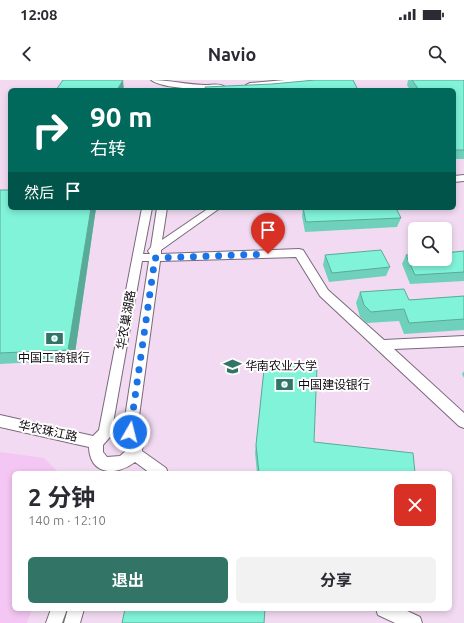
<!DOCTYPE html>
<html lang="zh">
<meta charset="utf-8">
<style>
:root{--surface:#fff;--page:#f2f2f3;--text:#2b2b33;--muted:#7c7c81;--accent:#327567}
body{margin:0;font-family:Ubuntu,"Noto Sans SC",sans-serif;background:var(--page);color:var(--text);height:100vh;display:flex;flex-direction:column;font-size:15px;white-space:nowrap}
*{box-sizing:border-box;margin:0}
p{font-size:13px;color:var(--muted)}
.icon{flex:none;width:22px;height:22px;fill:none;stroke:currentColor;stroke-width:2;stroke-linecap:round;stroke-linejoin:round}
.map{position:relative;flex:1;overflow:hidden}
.side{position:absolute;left:12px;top:391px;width:440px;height:140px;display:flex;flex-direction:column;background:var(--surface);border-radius:6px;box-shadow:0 2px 6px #0003}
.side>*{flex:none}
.top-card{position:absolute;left:8px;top:8px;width:448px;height:122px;border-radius:6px;box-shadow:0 2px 6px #0003;background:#00695c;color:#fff;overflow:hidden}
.controls{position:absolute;left:408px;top:142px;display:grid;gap:8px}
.controls a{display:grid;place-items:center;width:44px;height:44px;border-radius:6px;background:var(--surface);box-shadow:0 2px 6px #0003;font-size:20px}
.pin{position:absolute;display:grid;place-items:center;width:34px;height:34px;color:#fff;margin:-41px -17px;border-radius:50% 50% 50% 0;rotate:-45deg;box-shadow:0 0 4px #0007}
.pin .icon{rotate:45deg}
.me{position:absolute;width:44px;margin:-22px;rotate:8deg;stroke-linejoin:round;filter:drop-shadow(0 0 3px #0008)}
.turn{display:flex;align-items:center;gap:14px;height:84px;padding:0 16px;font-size:18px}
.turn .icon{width:52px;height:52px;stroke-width:2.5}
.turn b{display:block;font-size:28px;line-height:34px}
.then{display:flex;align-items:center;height:38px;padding:0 16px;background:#0003;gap:8px;font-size:15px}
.round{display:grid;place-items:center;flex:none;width:42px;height:42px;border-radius:6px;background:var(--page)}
.head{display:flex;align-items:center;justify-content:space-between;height:68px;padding:0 16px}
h1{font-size:24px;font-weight:700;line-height:30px}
.action{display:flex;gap:8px;margin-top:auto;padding:8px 16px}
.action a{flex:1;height:46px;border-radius:6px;background:var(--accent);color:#fff;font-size:16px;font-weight:700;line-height:46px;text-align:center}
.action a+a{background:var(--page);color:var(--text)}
.status{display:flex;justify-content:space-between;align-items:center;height:28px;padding:0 20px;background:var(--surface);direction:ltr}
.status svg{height:11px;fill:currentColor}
header{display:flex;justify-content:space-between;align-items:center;height:52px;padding:0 16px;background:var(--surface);font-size:18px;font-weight:700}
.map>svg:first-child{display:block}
</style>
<div class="status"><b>12:08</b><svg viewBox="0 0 49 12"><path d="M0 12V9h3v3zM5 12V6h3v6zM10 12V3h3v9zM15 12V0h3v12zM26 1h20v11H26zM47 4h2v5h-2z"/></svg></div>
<header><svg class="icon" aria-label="back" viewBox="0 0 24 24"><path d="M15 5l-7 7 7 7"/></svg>Navio<svg class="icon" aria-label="search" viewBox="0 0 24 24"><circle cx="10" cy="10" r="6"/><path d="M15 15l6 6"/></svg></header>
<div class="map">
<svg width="464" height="543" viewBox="0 0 464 543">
<rect width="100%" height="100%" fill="#fbeafb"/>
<path fill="#f2dbf2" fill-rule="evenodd" d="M0,0H464V543H0ZM10,10H454V128H10ZM415,149H445V179H415ZM14,393H450V529H14Z"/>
<path fill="#f4c6f3" d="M0,372L44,378L59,393H14V529H32L27,543H0Z"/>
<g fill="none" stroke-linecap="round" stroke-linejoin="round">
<defs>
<path id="street" d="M151,0C170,0 188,5 206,5C212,5 220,3 225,7L221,9C205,10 163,9 151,0Z
M285,0H315L311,2L250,7L246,5L250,3Z
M464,95V101L454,102V96Z
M142,128H152L143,174H150L148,171L151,167L157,128H167L162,160L209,128H220L161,170V174L299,169L303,170L328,210L384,260L464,256V266L394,269L464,333V348L459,346L320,216L296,177L160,181L137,351L143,363L142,371L166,388L168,393H150L135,382C117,396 90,396 89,367L0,347V335L93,356L99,350ZM142,181H149L124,344L118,342L113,343ZM118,354L124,356L128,360L129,368L120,376L107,377L103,372V365L110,357Z
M51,529H67L62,543H46Z
M68,529H84L80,543H64Z
M376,529H403L420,537L422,543H395L378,535Z"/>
</defs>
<use href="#street" stroke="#796a79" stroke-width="2"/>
<use href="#street" fill="#fff" fill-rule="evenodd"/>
</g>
<path fill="#6fd1bb" d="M408,0H464V79H454V10H410L407,5Z
M0,110L10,128H96L74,280L0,284Z
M303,128H396L401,138L397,147L305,152L302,136Z
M464,171V201L410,204L402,184L406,175Z
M325,175L390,187L386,196L329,202L323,185Z
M360,212L409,220L464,216V250L404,254L399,241L367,243L360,237L356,223Z
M265,280L314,362L415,393H257L255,373Z
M464,291V298L462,294Z"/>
<path fill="#5aaa98" d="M123,0L124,10H117Z
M91,128H96L74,280L68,270Z"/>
<path fill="#81f3d9" stroke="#5aaa98" d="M63,0H123L117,10H56Z
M315,0H353L358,10H206L205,7L272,4Z
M412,0H464V70H454V10H419Z
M0,110H10V128H91L68,270L0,273Z
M303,128H396L401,138L306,142Z
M381,170L390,187L332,193L325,175Z
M464,171V192L415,195L406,175L415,174V179H445V173Z
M404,209L409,220L464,216V239L409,243L404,229L371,232L364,225L360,212Z
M265,280L317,286L314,362L413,373L415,393H259L256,365Z
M125,529H265L264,543H122Z"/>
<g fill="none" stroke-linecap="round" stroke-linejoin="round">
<path stroke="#1a73e8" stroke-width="7" stroke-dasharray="0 12.6" d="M130,352L155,178L268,174"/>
</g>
<defs>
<symbol id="bank-bare" viewBox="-9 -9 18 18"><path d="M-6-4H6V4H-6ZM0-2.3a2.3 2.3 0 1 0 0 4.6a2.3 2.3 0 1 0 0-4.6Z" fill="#327567" stroke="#fefefe" stroke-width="2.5" paint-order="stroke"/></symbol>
<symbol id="university-bare" viewBox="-9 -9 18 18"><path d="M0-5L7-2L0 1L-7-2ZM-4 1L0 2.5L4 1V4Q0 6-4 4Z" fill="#327567" stroke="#fefefe" stroke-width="2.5" paint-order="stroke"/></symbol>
</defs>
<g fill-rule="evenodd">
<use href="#bank-bare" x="42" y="246" width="25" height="25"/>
<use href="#university-bare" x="220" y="274" width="25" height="25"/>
<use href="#bank-bare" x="272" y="292" width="25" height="25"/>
</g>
<g text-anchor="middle" stroke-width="4" stroke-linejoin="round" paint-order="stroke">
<g font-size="12" fill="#100a10" stroke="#fefefe">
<text transform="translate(126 240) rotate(-80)" y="4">华农巢湖路</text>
<text transform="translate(48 351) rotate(12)" y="4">华农珠江路</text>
</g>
<g font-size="12" fill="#100a10" stroke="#fefefe" text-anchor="start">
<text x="54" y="282" text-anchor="middle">中国工商银行</text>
<text x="245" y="290">华南农业大学</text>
<text x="298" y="309">中国建设银行</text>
</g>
</g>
</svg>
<div class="controls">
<a><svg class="icon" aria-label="search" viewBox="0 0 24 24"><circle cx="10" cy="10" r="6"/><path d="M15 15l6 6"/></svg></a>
</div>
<div class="pin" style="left:268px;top:174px;background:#d93025"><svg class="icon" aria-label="arrive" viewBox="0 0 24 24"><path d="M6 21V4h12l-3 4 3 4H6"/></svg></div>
<svg class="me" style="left:130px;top:352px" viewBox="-20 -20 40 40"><circle r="17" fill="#1a73e8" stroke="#fff" stroke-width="3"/><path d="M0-11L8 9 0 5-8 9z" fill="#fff"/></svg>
<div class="top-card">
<div class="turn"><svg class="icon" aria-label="right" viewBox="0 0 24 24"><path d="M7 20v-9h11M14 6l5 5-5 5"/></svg><div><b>90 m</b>右转</div></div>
<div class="then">然后<svg class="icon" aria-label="arrive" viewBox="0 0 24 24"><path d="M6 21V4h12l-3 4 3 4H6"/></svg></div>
</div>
<section class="side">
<div class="head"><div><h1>2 分钟</h1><p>140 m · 12:10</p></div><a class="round" style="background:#d93025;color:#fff"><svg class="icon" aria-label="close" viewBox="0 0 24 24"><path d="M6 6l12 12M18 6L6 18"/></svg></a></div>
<div class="action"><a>退出</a><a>分享</a></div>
</section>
</div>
